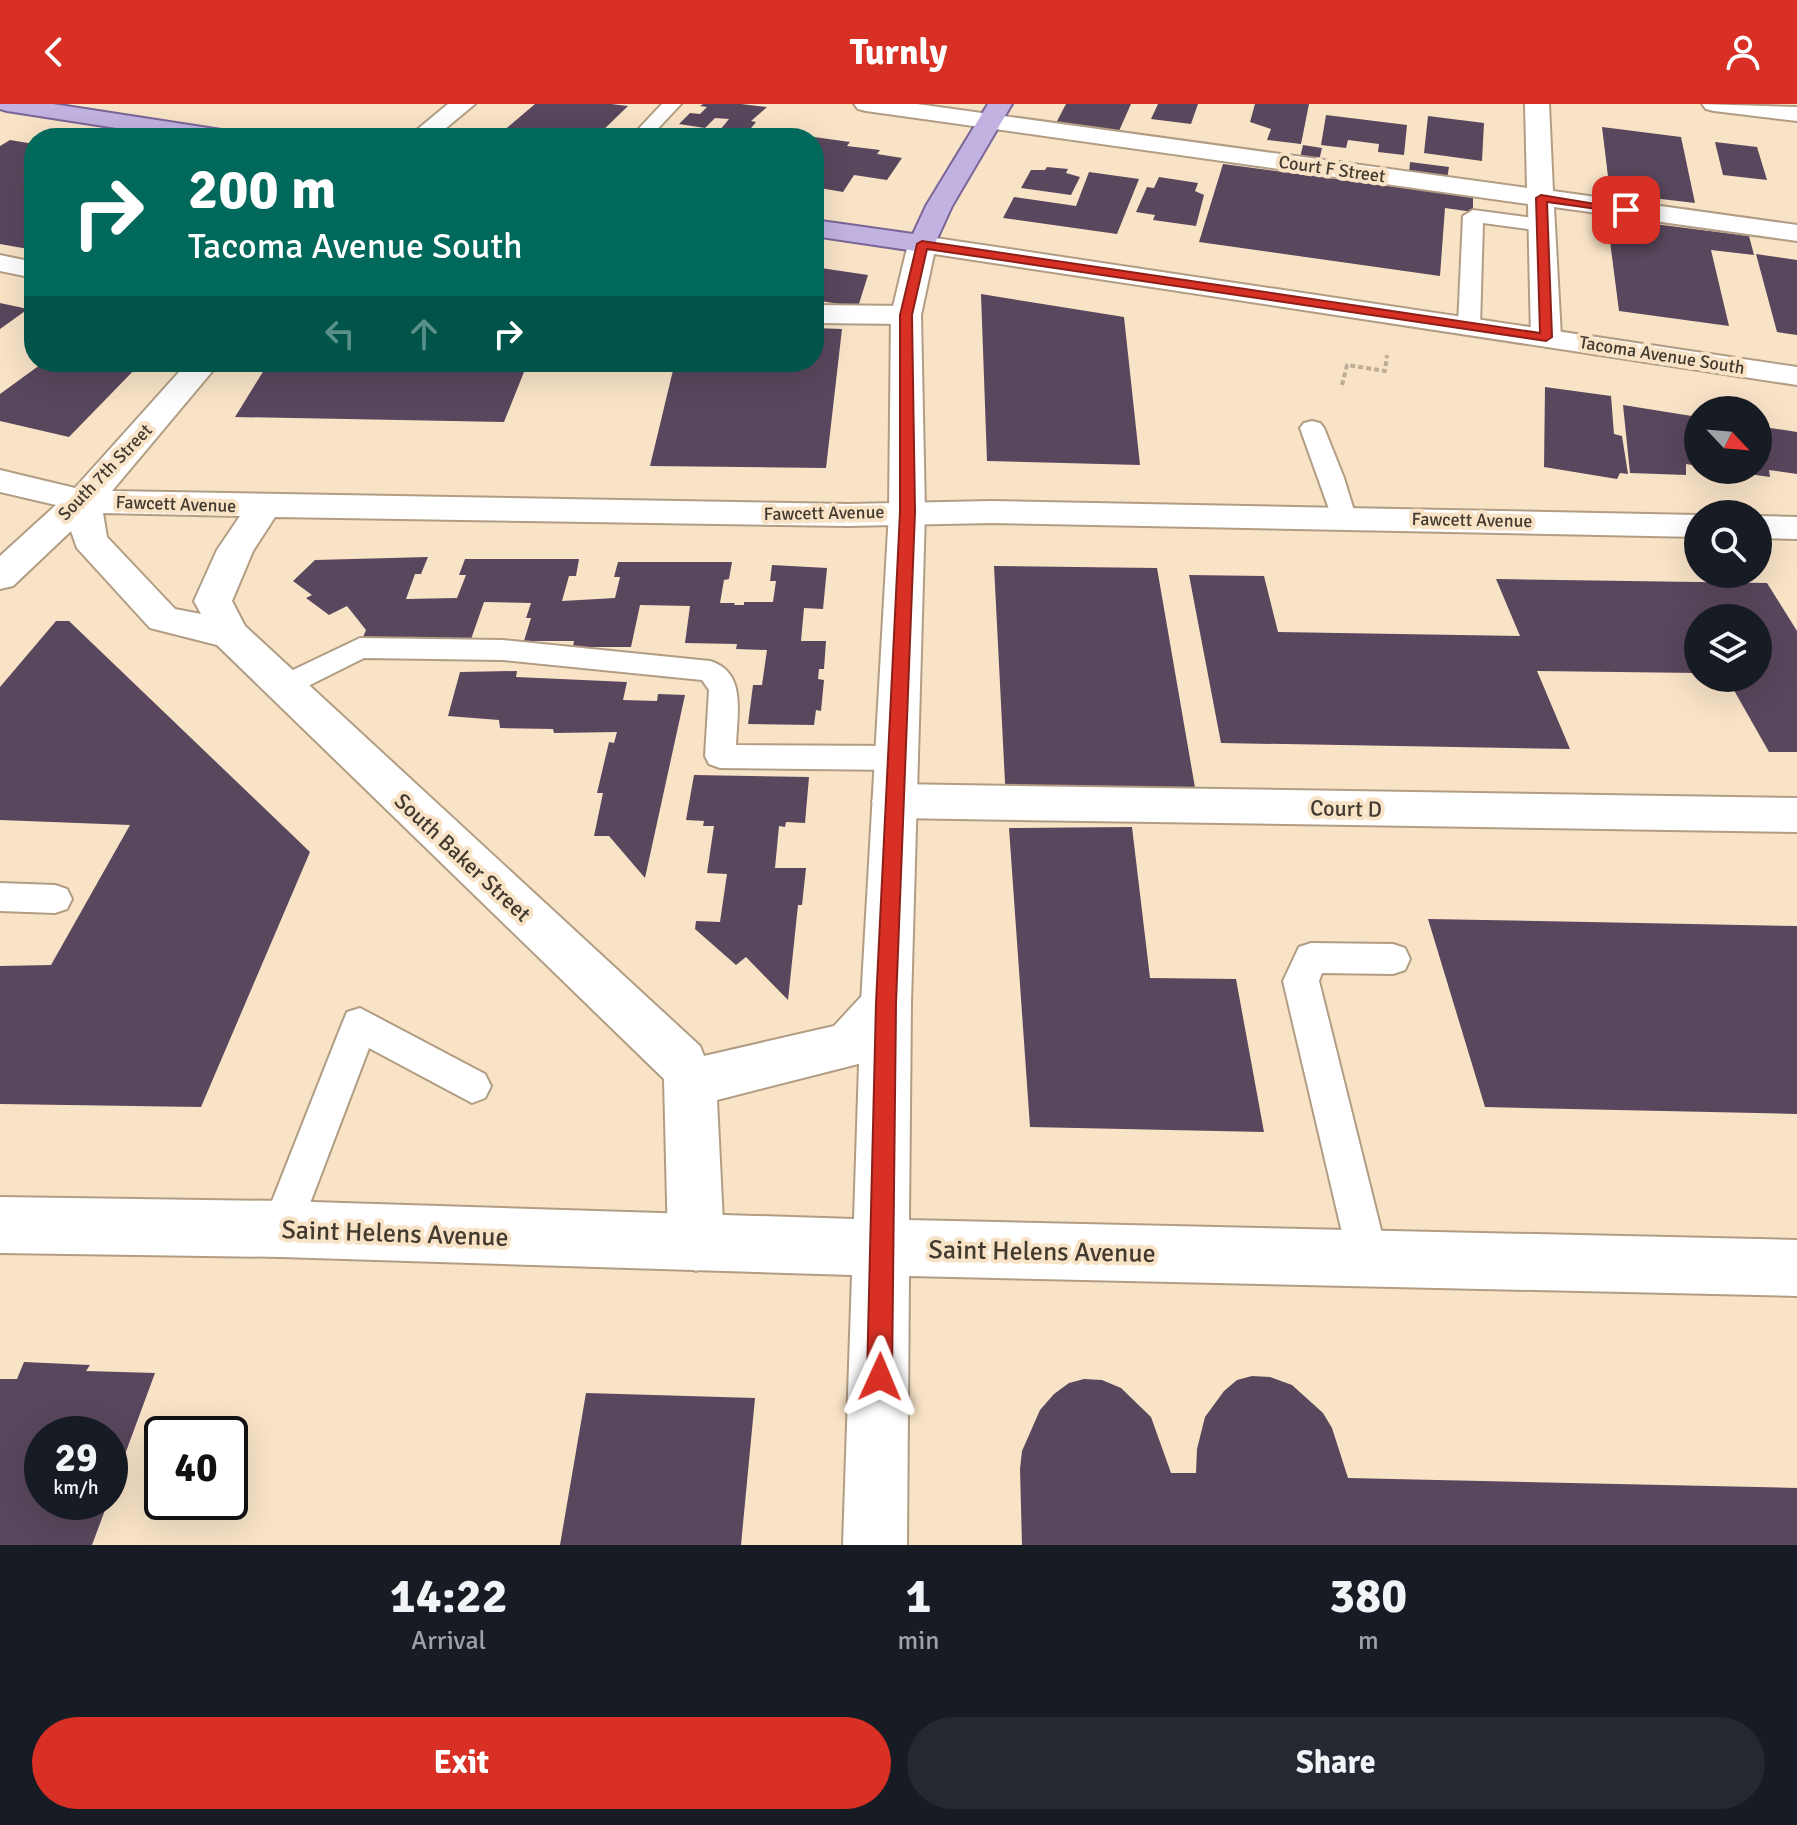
<!DOCTYPE html>
<style>
:root{--surface:#171b24;--page:#242831;--text:#f1f3f6;--muted:#9ea1a6;--accent:#d93025}
body{margin:0;font-family:Signika,sans-serif;background:var(--page);color:var(--text);height:100vh;display:flex;flex-direction:column;font-size:30px;white-space:nowrap}
*{box-sizing:border-box;margin:0}
p{font-size:26px;color:var(--muted)}
.icon{flex:none;width:44px;height:44px;fill:none;stroke:currentColor;stroke-width:2;stroke-linecap:round;stroke-linejoin:round}
.map{position:relative;height:1441px;overflow:hidden}
.panel{display:flex;flex-direction:column;background:var(--surface);flex:1}
.panel>*{flex:none}
.banner{position:absolute;left:24px;top:24px;width:800px;height:244px;border-radius:32px;box-shadow:0 8px 32px #0002;background:#00695c;color:#fff;overflow:hidden}
.needle{width:52px;rotate:116deg}
.fabs{position:absolute;left:1684px;top:292px;display:grid;gap:16px}
.fabs a{display:grid;place-items:center;width:88px;height:88px;border-radius:50%;background:var(--surface);box-shadow:0 8px 32px #0002;font-size:40px}
.speed{position:absolute;left:24px;top:1312px;display:flex;gap:16px;font-size:40px;font-weight:700;text-align:center}
.speed>*{display:grid;place-content:center;width:104px;height:104px;border-radius:50%;background:var(--surface);box-shadow:0 8px 32px #0002;line-height:1}
.speed small{font-size:20px;font-weight:400}
.speed .limit{border:4px solid #111;border-radius:12px;background:#fff;color:#111}
.pin{position:absolute;display:grid;place-items:center;width:68px;height:68px;color:#fff;margin:-34px;border-radius:16px;box-shadow:0 4px 12px #0006}
.me{position:absolute;width:88px;margin:-44px;rotate:1deg;stroke-linejoin:round;filter:drop-shadow(0 0 6px #0008)}
.turn{display:flex;align-items:center;gap:28px;height:168px;padding:0 32px;font-size:36px}
.turn .icon{width:104px;height:104px;stroke-width:2.5}
.turn b{display:block;font-size:56px;line-height:68px}
.lanes{display:flex;align-items:center;height:76px;padding:0 32px;background:#0003;justify-content:center;gap:40px;direction:ltr}
.lanes .off{opacity:.35}
.eta{display:flex;justify-content:space-evenly;align-items:center;height:136px;text-align:center}
.eta b{font-size:48px;font-weight:700;line-height:56px}
.primary-button{display:flex;gap:16px;margin-top:auto;padding:16px 32px}
.primary-button a{flex:1;height:92px;border-radius:48px;background:var(--accent);color:#fff;font-size:32px;font-weight:700;line-height:92px;text-align:center}
.primary-button a+a{background:var(--page);color:var(--text)}
header{display:flex;justify-content:space-between;align-items:center;height:104px;padding:0 32px;background:var(--accent);color:#fff;font-size:36px;font-weight:700}
.map>svg:first-child{display:block}
</style>
<header><svg class="icon" aria-label="back" viewBox="0 0 24 24"><path d="M15 5l-7 7 7 7"/></svg>Turnly<svg class="icon" aria-label="person" viewBox="0 0 24 24"><circle cx="12" cy="8" r="4"/><path d="M4 21q1-7 8-7t8 7"/></svg></header>
<div class="map">
<svg width="1797" height="1441" viewBox="0 0 1797 1441">
<rect width="100%" height="100%" fill="#f8e3c7"/>
<path fill="#59475d" d="M535,0H611L628,2L595,34H495Z
M703,0H741L767,3L751,17L756,18L747,29L720,26L729,15L715,14L705,24L679,20L690,9L700,10L707,3L700,2Z
M1066,0H1131L1119,27L1056,19Z
M1158,0H1198L1191,20L1151,15Z
M1255,0H1309L1301,40L1267,36L1271,25L1250,18Z
M1326,11L1407,21L1404,51L1378,48L1379,40L1348,36L1346,44L1321,41Z
M1428,12L1484,19L1482,57L1424,49Z
M1602,23L1681,33L1695,99L1610,89Z
M758,25L811,32V34H750Z
M814,33L850,38L847,42L880,46L877,50L902,54L887,76L854,71L843,88L814,83L823,66L814,65Z
M10,36L34,40V89L30,91L34,92V146L0,140V42Z
M1715,38L1757,43L1767,76L1723,71Z
M1303,41L1322,44L1319,57L1300,54Z
M1410,58L1449,63L1447,75L1409,70Z
M1223,60L1473,93V108L1445,104L1440,172L1199,138Z
M1047,63L1068,65L1066,69L1080,73L1071,91L1021,84L1031,66H1045Z
M1089,68L1139,75L1117,130L1003,114L1014,93L1076,102Z
M1159,73L1198,79L1195,87L1204,91L1196,122L1153,116L1155,111L1136,108L1147,83L1154,84Z
M1607,114L1749,132L1754,151L1711,146L1729,222L1619,207Z
M1756,150L1797,156V231L1777,228Z
M814,163L868,171L858,203L814,196Z
M981,190L1124,213L1140,361L987,357Z
M0,199L28,205L0,225Z
M814,224L842,225L826,364L650,362L675,258H814Z
M44,258H142L69,333L0,317V290Z
M269,258H528L504,318L235,313Z
M1545,283L1611,292L1614,330L1622,332L1628,370L1620,369L1617,375L1544,363Z
M1623,301L1698,313V362L1686,360V371L1630,369Z
M1758,322L1797,328V370L1769,366L1770,373L1735,368L1758,366Z
M428,453L421,470H415L406,495L457,494L466,471H459L465,455H579L576,472H569L562,497L615,494L620,473H614L618,458H732L729,475L724,476L720,499H735L734,501H744V498H773L776,477H770L772,461L827,464L823,505L804,504L801,537H826L824,565H819L818,575L824,576L821,607L816,606L814,621L748,620L753,581H762L767,546L736,545L737,540L685,539L690,502L640,501L631,543H573L574,537H524L531,514H526L531,499L484,498L469,541L411,540L413,534L363,533L366,526L347,502L329,511L306,494L312,491L293,477L315,456Z
M994,462L1157,464L1198,701L1006,698Z
M1189,471L1264,472L1278,528L1520,532L1496,475L1767,479L1797,527V648H1769L1727,574H1758V514H1698V569L1537,567L1570,645L1221,639Z
M56,517H69L310,748L201,1003L0,1000V862L51,861L130,721L0,716V583Z
M517,567L516,573L627,578L623,596L657,597L658,590L685,591L645,774L609,732H594L603,689H597L609,638L614,639L617,628L554,629L553,625L500,624L499,616L448,612L460,568Z
M694,671L809,673L805,719L786,718L785,723L779,722L775,764H806L802,801H798L788,896L746,853L736,861L695,825L696,817L720,818L727,770L707,769L714,722H703L704,717L686,716Z
M1132,723L1150,874L1236,875L1264,1028L1030,1023L1009,724Z
M1428,815L1797,822V1010L1485,1003Z
M24,1258L90,1261L86,1267L155,1269L110,1391V1330H42V1398H108L92,1441H0V1275H17Z
M1252,1272L1270,1273L1292,1281L1323,1309L1332,1324L1348,1374L1797,1384V1441H1022L1020,1365L1022,1347L1040,1306L1054,1290L1069,1279L1084,1275L1102,1276L1121,1284L1151,1313L1171,1369H1196L1197,1345L1205,1313L1224,1287L1237,1276Z
M586,1289L755,1294L741,1441H560Z"/>
<g fill="none" stroke-linecap="round" stroke-linejoin="round">
<defs>
<path id="lane" d="M662,0H681L649,34H630Z
M1473,106L1542,115L1552,121L1542,127L1483,119L1480,222L1469,229L1458,222L1463,112Z
M1312,317L1320,319L1324,324L1344,374L1356,413L1352,419L1343,421L1334,419L1300,324L1304,319Z
M360,534L503,536L710,557C747,568 737,610 736,641L896,642L907,646L911,654L907,662L896,666L720,664L709,660L705,652L709,586L702,576L503,556L364,554L292,590L282,594L272,590L267,583L272,576Z
M0,779L55,781L67,785L72,795L67,805L55,809L0,807Z
M1311,839L1393,840L1405,844L1410,855L1405,866L1393,870L1322,869L1319,877L1388,1154L1382,1168L1368,1174L1354,1168L1348,1154L1283,877L1299,843Z
M360,904L485,970L491,982L485,994L472,999L369,944L295,1139L281,1145L267,1139L261,1125L342,920L347,908Z"/>
<path id="street" d="M448,0H475L434,34H407Z
M854,0H917L1527,84L1525,0H1549L1553,87L1797,121V137L1554,103L1561,233L1557,239L1546,242L1535,239L1531,233L1528,100L866,7L858,5Z
M1702,0L1797,3V17L1714,7L1706,5Z
M0,151L34,158V174L0,167Z
M814,201L906,202L916,205L921,211L916,217L906,220L814,219Z
M188,258H220L112,387L848,400L992,397L1698,411V433L992,419L848,422L275,413L253,447L232,497L245,522L700,942L704,952L834,922L869,884L886,877L903,884L911,899L903,914L866,958L717,996L724,1139L716,1159L696,1167L676,1159L668,1139L664,975L217,541L150,524L77,444L71,427L13,482L0,485V452L56,401L0,388V366L75,384ZM103,409L240,412L217,446L194,497L201,510L175,505L107,433Z
M1758,412L1797,413V435L1758,434Z
M894,680L1797,694V728L894,714L879,709L872,697L879,685Z"/>
<path id="secondary" d="M922,132L1797,263V281L934,150L921,211L925,408L911,899L909,1116L1797,1136V1192L909,1172L907,1441H843L852,1171L281,1153L0,1149V1093L281,1097L854,1115L861,899L889,408L891,211L908,140L912,134Z"/>
<path id="primary" d="M0,0H53L228,27L237,29L240,34H181L7,7L0,5Z
M988,0H1012L952,102L932,146L922,148L814,132V116L913,130L926,102Z"/>
</defs>
<use href="#lane" stroke="#b19d83" stroke-width="4"/>
<use href="#street" stroke="#b19d83" stroke-width="4"/>
<use href="#secondary" stroke="#b19d83" stroke-width="4"/>
<use href="#primary" stroke="#7a6696" stroke-width="4"/>
<path stroke="#bead96" stroke-width="4" stroke-dasharray="5 3" stroke-linecap="butt" d="M1342,281L1347,261L1385,267L1387,251"/>
<use href="#lane" fill="#fff" fill-rule="evenodd"/>
<use href="#street" fill="#fff" fill-rule="evenodd"/>
<use href="#secondary" fill="#fff" fill-rule="evenodd"/>
<use href="#primary" fill="#c1b2e1" fill-rule="evenodd"/>
</g>
<path fill="#d93025" stroke="#8d1f18" stroke-width="2" d="M1541,91L1632,106L1626,109L1547,98L1552,233L1546,237L927,145L912,211L915,408L896,899L892,1273L889,1282L880,1286L871,1282L867,1273L876,899L900,408V211L917,140L922,137L1540,229L1536,94Z"/>
<g text-anchor="middle" stroke-width="8" stroke-linejoin="round" paint-order="stroke">
<g font-size="18" fill="#433a2f" stroke="#f8e3c7">
<text transform="translate(1332 65) rotate(8)" y="6">Court F Street</text>
<text transform="translate(1662 251) rotate(9)" y="6">Tacoma Avenue South</text>
<text transform="translate(105 368) rotate(-46)" y="6">South 7th Street</text>
<text transform="translate(176 400) rotate(2)" y="6">Fawcett Avenue</text>
<text transform="translate(824 409) rotate(-1)" y="6">Fawcett Avenue</text>
<text transform="translate(1472 416) rotate(1)" y="6">Fawcett Avenue</text>
</g>
<g font-size="22" fill="#433a2f" stroke="#f8e3c7">
<text transform="translate(1346 704) rotate(1)" y="8">Court D</text>
<text transform="translate(463 753) rotate(43)" y="8">South Baker Street</text>
</g>
<g font-size="26" fill="#433a2f" stroke="#f8e3c7">
<text transform="translate(395 1129) rotate(2)" y="9">Saint Helens Avenue</text>
<text transform="translate(1042 1147) rotate(1)" y="9">Saint Helens Avenue</text>
</g>
</g>
</svg>
<div class="fabs">
<a><svg class="needle" viewBox="-14 -14 28 28"><path d="M0-13l5 13h-10z" fill="#e53935"/><path d="M0 13l5-13h-10z" fill="#9ea1a6"/></svg></a>
<a><svg class="icon" aria-label="search" viewBox="0 0 24 24"><circle cx="10" cy="10" r="6"/><path d="M15 15l6 6"/></svg></a>
<a><svg class="icon" aria-label="layers" viewBox="0 0 24 24"><path d="M12 4l9 5-9 5-9-5zM3 14l9 5 9-5"/></svg></a>
</div>
<div class="speed"><div>29<small>km/h</small></div><div class="limit">40</div></div>
<div class="pin" style="left:1626px;top:106px;background:#d93025"><svg class="icon" aria-label="arrive" viewBox="0 0 24 24"><path d="M6 21V4h12l-3 4 3 4H6"/></svg></div>
<svg class="me" style="left:880px;top:1273px" viewBox="-20 -20 40 40"><path d="M0-17L14 15 0 8-14 15z" fill="#d93025" stroke="#fff" stroke-width="4"/></svg>
<div class="banner">
<div class="turn"><svg class="icon" aria-label="right" viewBox="0 0 24 24"><path d="M7 20v-9h11M14 6l5 5-5 5"/></svg><div><b>200 m</b>Tacoma Avenue South</div></div>
<div class="lanes"><svg class="icon off" aria-label="left" viewBox="0 0 24 24"><path d="M17 20v-9H6M10 6l-5 5 5 5"/></svg><svg class="icon off" aria-label="ahead" viewBox="0 0 24 24"><path d="M12 20V5M6 11l6-6 6 6"/></svg><svg class="icon" aria-label="right" viewBox="0 0 24 24"><path d="M7 20v-9h11M14 6l5 5-5 5"/></svg></div>
</div>
</div>
<section class="panel">
<div class="eta">
<div><b>14:22</b><p>Arrival</p></div>
<div><b>1</b><p>min</p></div>
<div><b>380</b><p>m</p></div>
</div>
<div class="primary-button"><a>Exit</a><a>Share</a></div>
</section>
